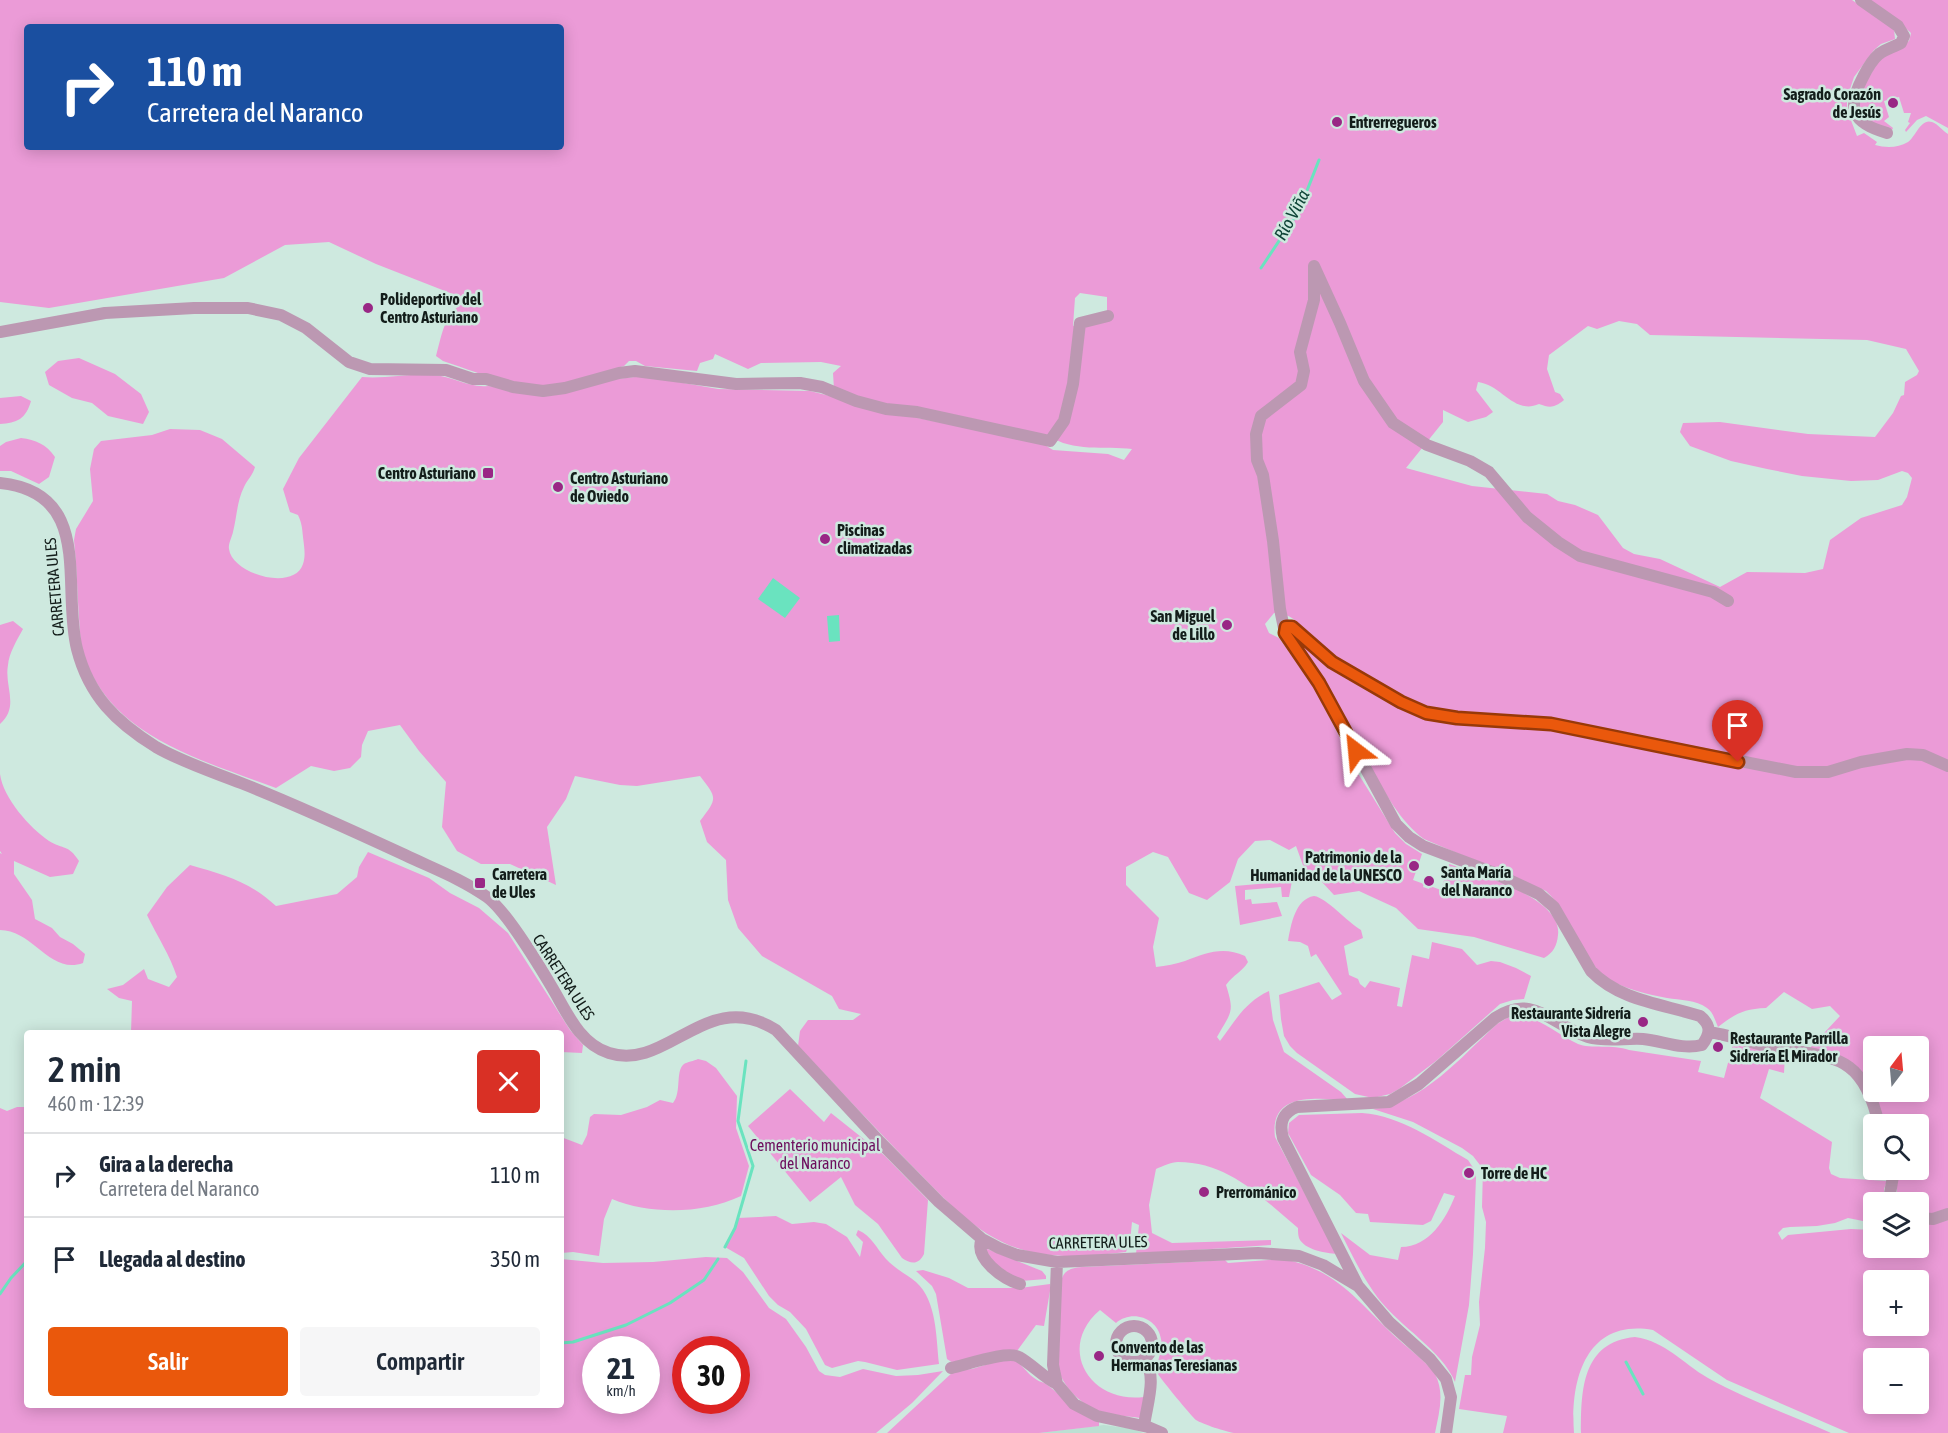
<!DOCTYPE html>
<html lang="es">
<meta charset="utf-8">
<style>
:root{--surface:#fff;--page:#f6f6f7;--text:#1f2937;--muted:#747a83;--line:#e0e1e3;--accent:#ea580c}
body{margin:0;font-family:"Asap Condensed",sans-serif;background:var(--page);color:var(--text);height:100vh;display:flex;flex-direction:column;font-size:22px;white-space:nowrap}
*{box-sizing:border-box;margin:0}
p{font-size:20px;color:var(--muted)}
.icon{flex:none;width:33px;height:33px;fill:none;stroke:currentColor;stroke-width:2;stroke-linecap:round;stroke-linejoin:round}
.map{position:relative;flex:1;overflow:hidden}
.panel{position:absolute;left:24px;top:1030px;width:540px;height:378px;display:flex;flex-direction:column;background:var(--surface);border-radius:6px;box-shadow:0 3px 15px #0003}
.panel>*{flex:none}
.hud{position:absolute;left:24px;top:24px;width:540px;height:126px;border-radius:6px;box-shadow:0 3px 15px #0003;background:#1a4fa0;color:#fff;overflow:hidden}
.needle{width:39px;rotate:16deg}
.buttons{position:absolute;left:1863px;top:1036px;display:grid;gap:12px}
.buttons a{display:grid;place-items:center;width:66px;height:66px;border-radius:6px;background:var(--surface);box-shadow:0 3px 15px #0003;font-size:30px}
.speed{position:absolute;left:582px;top:1336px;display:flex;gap:12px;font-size:30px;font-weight:700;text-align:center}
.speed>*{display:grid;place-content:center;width:78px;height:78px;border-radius:50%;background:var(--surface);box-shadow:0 3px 15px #0003;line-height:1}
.speed small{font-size:15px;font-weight:400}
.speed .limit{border:9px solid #d22;background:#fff;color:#111}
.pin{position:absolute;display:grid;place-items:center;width:51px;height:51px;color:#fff;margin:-62px -26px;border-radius:50% 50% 50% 0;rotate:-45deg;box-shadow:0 0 6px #0007}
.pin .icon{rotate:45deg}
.me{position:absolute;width:66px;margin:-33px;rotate:331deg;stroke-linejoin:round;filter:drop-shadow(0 0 4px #0008)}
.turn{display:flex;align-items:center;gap:21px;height:126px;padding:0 24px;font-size:27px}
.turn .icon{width:78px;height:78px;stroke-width:2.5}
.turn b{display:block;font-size:42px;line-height:51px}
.round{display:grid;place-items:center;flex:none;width:63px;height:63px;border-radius:6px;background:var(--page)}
.overview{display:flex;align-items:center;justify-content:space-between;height:102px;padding:0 24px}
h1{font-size:36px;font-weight:600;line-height:45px}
.primary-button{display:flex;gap:12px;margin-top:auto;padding:12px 24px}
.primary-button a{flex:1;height:69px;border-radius:6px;background:var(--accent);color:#fff;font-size:24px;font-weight:600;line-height:69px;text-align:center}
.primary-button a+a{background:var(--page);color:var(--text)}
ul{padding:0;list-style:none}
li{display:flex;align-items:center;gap:18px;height:84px;padding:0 24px;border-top:2px solid var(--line)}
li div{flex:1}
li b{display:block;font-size:22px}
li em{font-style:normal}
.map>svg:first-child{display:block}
</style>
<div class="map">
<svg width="1948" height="1433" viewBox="0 0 1948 1433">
<rect width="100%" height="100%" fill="#cee9df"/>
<path fill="#bce0d3" d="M1104,1425L1134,1429L1143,1433H1039Z"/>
<path fill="#eb9bd7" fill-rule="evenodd" d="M0,0H1852L1894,29L1895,39L1881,44L1874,50L1854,77L1847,98V110L1857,136L1864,133L1877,142L1875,145C1886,148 1898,148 1908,142C1916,136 1921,118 1932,122C1938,124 1943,131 1948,134V1210L1939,1213L1919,1215L1918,1203H1897V1170H1918V1125H1883L1864,1079L1809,1049L1840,1016L1830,1006L1812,1009L1784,992L1766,1008C1743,1009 1735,1014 1718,1027C1715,1020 1713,1012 1707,1008C1696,1000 1680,1000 1667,998C1647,994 1628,990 1610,980C1584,966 1571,913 1546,891L1424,839C1387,812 1365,751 1342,711C1330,690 1316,669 1303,648L1311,637C1300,625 1291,612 1274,613L1265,624L1269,633L1279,638L1312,683L1359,775L1395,833L1406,844L1422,854L1413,880L1424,884L1423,887L1429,889L1430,886L1441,890L1449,864C1477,874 1563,897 1558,935C1557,946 1553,953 1544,958L1474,937L1418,929L1396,908L1359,891L1334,895L1322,882L1304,868L1296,846L1289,850L1270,840L1255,841L1238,859L1230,882L1207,900L1189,893L1168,857L1153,852L1126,867V885L1159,918L1153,947L1156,967C1166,966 1176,964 1185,961C1206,953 1223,946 1245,956L1248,962C1242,972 1234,974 1226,985C1235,1013 1231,1012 1217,1037L1220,1041C1235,1021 1245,1002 1269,991L1273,1020L1284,1052L1341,1092L1348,1100C1318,1099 1269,1091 1275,1137L1337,1254C1326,1253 1304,1250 1299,1238C1298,1235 1298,1231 1298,1228C1262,1198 1229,1162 1178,1162C1171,1162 1163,1166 1156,1169L1149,1205L1152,1233L1172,1243L1271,1240V1245L1136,1254L1139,1225L1132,1222L1130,1242L1126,1252C1091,1256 1051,1260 1017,1248C975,1234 945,1199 914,1168C875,1128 837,1087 798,1046L800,1031L808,1020H853L861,1014L839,1009L832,996L762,956L738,928L728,900L726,860L707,842L700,821C718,798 717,798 700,776L637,786L620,785L575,776L566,799L547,827L556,885L510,864H481L457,851L442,827L446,782L419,751L400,725L368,731L362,745L361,757L350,768L334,771L311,766L276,788C202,760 107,736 82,650C80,640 80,628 79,618C77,592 77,566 74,540L76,529L93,501L90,469L94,449L101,441L152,435L170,429L200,430L222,439L255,467C253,475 247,480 244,487C237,501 237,516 233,532C232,537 228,544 229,549C232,574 294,592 303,564C306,555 304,546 303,537C302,527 302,524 298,515L290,512L283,489L299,458L362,377C386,379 410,373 433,375C453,376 468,388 488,386L561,394L616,379L644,376L718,389L810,391L918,418L1040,442L1053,450L1108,454L1124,460L1132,449C1106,446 1071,452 1050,436L895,407L834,389L833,373L841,366L821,362L761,363L748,369L715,354L713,359L700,363L697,371L645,366L636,361H629L624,366C606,371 589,380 571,384C528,395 483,374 443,361L436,356C443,331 444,313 468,300L376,264L329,242L285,245L224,278L49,308L0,302ZM27,27H561V147H27ZM1080,293L1107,297V316L1073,326L1075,298ZM1619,321L1637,324L1650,335L1867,340L1906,349L1919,371L1917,375L1905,382L1904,395L1901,396L1893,413L1875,437L1808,434L1720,422L1683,423L1680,432L1690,446L1731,461L1767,469L1802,476L1851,481L1878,480L1902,471L1908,473L1912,478L1907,497L1902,505L1861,518L1830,540L1823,569L1805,573L1747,572L1720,587L1660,559L1634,554L1623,548L1598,515L1575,505L1558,501L1547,494L1472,486L1406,468L1443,422V410L1468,422L1486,417L1493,412L1476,390L1478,382C1502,385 1514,415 1539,404C1550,408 1554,408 1564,400L1560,394L1555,392L1547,369L1549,355L1588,326L1597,329ZM1874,1047H1918V1092H1874Z
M1868,0H1948V128L1926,116L1917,120L1906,132L1905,130L1910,123L1908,122L1911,113H1904L1899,97L1884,101L1889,117L1884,121L1893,128L1892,130L1872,123L1860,113L1858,96L1879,60L1909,41L1911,33L1889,13Z
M79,358L115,374L141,394L149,412L143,424L108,416L92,403L72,398L49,385L45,372L58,361Z
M21,396L31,401C26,419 17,423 0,424V398Z
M21,438C36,440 46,444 55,457L49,477L39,484L11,471H0V446L6,442Z
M13,621L23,629C17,640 9,653 8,665C4,687 20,706 0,724V625Z
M0,774C3,798 30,828 49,841C64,850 68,844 79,861L73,874L50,877L14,861V874L32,900L35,919L52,928L60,937L73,944L85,954L83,963C50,975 33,930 0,930V853L2,854L0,851Z
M368,852L429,878L450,893L479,908L508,933L570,1030L583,1045L582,1053L561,1052V1034L131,1033L132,1001L119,998L107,989L123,985L144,969L148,979L169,987L177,977C170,955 157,936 147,915L167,887L190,865C224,875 249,881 276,906L337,894L357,877L359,867Z
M1292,881L1289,897H1282L1281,887L1245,890V900L1251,899L1252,904L1277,902L1282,916L1240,925L1235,886Z
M1314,896C1327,898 1347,922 1361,930L1363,938L1344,946L1349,975L1358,979L1360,984L1365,988L1370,981L1400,988L1397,1006L1402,1007L1412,955L1429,959L1432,942L1462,949L1477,965L1491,961L1500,962L1516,968L1531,976L1524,999L1513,1000L1500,1004L1436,1061L1399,1089L1390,1094L1373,1098L1355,1094L1297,1053L1290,1046L1284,1036L1281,1019L1279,995L1319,982L1332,1000L1342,994L1316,954L1311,957L1308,946L1300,942L1288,941C1291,925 1295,899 1314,896Z
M1520,1015C1542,1019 1558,1035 1578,1044C1590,1049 1613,1044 1629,1050L1701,1061L1698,1072L1724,1078L1734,1040L1785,1054L1784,1073L1769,1069L1760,1098L1832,1142L1829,1168L1831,1174L1840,1178L1887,1181L1884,1189L1886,1203H1874L1873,1223L1848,1218L1835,1223L1817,1226L1790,1227L1783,1228L1778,1233L1782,1240L1788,1235L1851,1229L1873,1230L1874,1248H1918L1919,1223H1936L1948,1220V1433H1849L1727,1380L1653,1330C1586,1318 1570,1380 1574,1433H1503L1507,1416L1459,1409L1465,1375H1471L1472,1357L1480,1325L1479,1302L1485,1248L1486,1222L1482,1207L1483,1169L1473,1156L1462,1148L1413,1122L1373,1109C1423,1103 1461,1057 1497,1024L1507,1018ZM1874,1281H1918V1326H1874ZM1874,1359H1918V1404H1874Z
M698,1059L706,1061L716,1068L737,1096L736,1128L749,1166L741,1196C703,1214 651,1215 612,1199L604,1219L599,1256L573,1252L561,1253V1137L582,1145L587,1135L590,1117L594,1114L621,1115L647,1107L660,1100L673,1103C682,1092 675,1071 684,1064C687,1062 694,1061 698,1059Z
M790,1089L824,1122L831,1113L885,1156L928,1200L924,1254C919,1264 912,1265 902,1258L878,1224L855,1205L841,1177L810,1202L748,1126Z
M17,1107H27V1406H561V1259L603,1263L653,1262L706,1257L727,1258L743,1272L769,1308L786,1319L806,1347L819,1371L825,1375L840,1377L863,1369L896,1376L918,1375L943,1371L912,1403L876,1433H0V1108L7,1111ZM596,1350H646V1401H596ZM686,1350H736V1401H686Z
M1362,1113C1402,1116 1435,1141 1468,1160L1474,1169L1476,1178L1473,1254L1469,1305L1455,1382C1442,1350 1400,1327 1378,1298C1363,1278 1352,1255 1341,1233L1370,1255L1398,1260L1401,1247C1429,1247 1446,1219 1455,1196L1444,1193L1431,1221L1423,1225L1370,1222L1368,1214L1356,1213L1340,1195L1311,1175L1288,1133L1289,1123L1299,1115Z
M776,1216L792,1224L814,1222L826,1224L847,1237L860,1257L863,1242L856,1235L858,1230C872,1236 876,1248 886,1259C894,1268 906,1274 916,1282C937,1301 936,1337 939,1364L897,1370L865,1362L858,1361L832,1368L825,1365L806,1329L790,1312L778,1305L769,1296L744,1258L725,1247L735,1228L738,1218Z
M985,1248L1042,1271L1046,1276V1279L1021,1281L996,1268Z
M1282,1259C1338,1269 1358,1303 1398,1339C1408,1348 1428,1363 1435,1374C1445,1393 1439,1413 1435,1433C1390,1433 1344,1433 1298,1433C1277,1433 1255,1433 1234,1433C1227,1432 1202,1424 1196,1420C1192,1417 1160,1378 1158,1374C1154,1363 1164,1352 1161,1339C1158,1318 1132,1309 1116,1323L1100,1310C1056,1347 1089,1404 1144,1397L1140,1418C1128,1416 1114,1416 1102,1412C1082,1406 1061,1386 1058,1366L1061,1281C1064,1270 1071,1268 1082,1267L1210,1261L1225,1260L1228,1263Z
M923,1270L949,1278L968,1288H1020L1050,1284V1291L1044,1326L1036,1325L1017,1351L953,1363L947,1359L936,1294L932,1286L916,1271Z
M1635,1337C1667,1342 1682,1363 1708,1378C1747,1400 1791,1415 1831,1433H1581C1581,1390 1582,1342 1635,1337Z
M1008,1358C1024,1363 1024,1372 1037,1380C1040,1382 1043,1382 1046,1384C1064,1397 1076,1415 1099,1422V1426L1039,1433H887L954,1371L972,1369Z"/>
<path fill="#6ae3bf" d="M773,578L800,598L785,618L758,599Z
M839,615L840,641L829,642L827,616Z"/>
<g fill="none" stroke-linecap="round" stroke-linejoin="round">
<path stroke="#6ae3bf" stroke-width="3" d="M1261,268L1299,211L1319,160
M725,1247L735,1228L753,1166L738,1121L746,1061
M0,1294L11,1278L27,1261
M561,1343L573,1342L626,1325L670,1303L704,1280L718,1259
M1626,1362L1643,1394"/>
<path stroke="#bc98b2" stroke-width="12" d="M1861,0L1898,26L1904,36L1901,43C1894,47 1886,49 1879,54C1872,60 1867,69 1863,77C1846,109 1852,123 1887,133
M0,332L105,313L194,308H248L281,315L306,328L349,362L370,369L446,370L473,379H486L513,387L543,391L565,388L619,373L635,371L736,384L800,383L822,387L856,401L886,409L917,412L1050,441L1064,421L1073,384L1080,323L1108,316
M0,483C95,493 61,585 77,649C89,696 116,722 156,747C182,762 213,772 241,783C297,805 351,830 405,855C432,868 462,879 487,897C506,911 540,967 553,989C567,1013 580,1044 609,1053C667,1072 707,986 776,1030L880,1142L939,1202L982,1239L999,1248L1017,1255L1057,1262L1258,1253L1299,1256L1323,1265L1358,1286
M1285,627H1292L1332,662L1401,702L1426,713L1442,717L1551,724L1796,772H1828L1861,762L1907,754L1923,755L1948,766
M1709,1032C1729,1035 1748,1042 1768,1046C1830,1059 1862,1049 1879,1125
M1892,1203L1890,1194L1894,1170
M1918,1218L1933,1219L1948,1214
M982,1239C973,1258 1004,1280 1020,1284
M1057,1262L1053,1365L1057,1384L1074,1404L1097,1416L1148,1427L1162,1433
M1116 1344a18 18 0 1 1 36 0a18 18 0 1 1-36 0Z
M951,1368C966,1365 1008,1350 1019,1357C1033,1365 1043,1377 1057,1384
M1144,1426C1147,1403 1157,1379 1145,1358
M1446,1433L1451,1397L1446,1379L1430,1359L1389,1322L1358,1286L1283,1138C1279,1123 1282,1113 1297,1107L1389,1102L1419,1084L1495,1018C1534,992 1552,1026 1588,1037C1605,1042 1625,1038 1643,1039C1663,1041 1682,1050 1702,1045C1711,1033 1711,1025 1700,1016C1663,1004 1620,1001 1591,971L1554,907L1539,894L1492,872L1423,846L1409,837L1396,824L1319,683L1285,633L1280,609L1273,541L1263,475L1257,460L1256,434L1261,416L1301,385L1304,371L1300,352L1314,300V266L1340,323L1364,381L1393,423L1427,445L1470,461L1489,472L1527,517L1558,542L1580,556L1713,592L1728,601"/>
</g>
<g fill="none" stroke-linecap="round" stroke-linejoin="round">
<defs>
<path id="route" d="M1356,751L1319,683L1285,633L1286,627H1292L1332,662L1401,702L1426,713L1457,718L1551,724L1738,762"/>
</defs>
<use href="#route" stroke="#983908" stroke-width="15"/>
<use href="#route" stroke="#ea580c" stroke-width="10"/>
</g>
<g fill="#992785" stroke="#cee9df" stroke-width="2">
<circle cx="1893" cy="103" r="6"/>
<circle cx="1337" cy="122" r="6"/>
<circle cx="368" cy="308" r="6"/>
<rect x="482" y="467" width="12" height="12" rx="3"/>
<circle cx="558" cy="487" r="6"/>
<circle cx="825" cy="539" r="6"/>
<circle cx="1227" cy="625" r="6"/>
<circle cx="1414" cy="866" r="6"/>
<circle cx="1429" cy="881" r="6"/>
<rect x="474" y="877" width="12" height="12" rx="3"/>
<circle cx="1643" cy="1022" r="6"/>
<circle cx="1718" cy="1047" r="6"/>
<circle cx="1469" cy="1173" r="6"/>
<circle cx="1204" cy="1192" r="6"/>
<circle cx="1099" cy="1356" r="6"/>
</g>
<g text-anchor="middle" stroke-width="5" stroke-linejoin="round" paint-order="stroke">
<g font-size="16" font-weight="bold" fill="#131d1a" stroke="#cee9df" text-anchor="start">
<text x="1881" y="100" text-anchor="end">Sagrado Corazón<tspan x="1881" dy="18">de Jesús</tspan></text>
<text x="1349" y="128">Entrerregueros</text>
<text x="380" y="305">Polideportivo del<tspan x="380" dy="18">Centro Asturiano</tspan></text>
<text x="476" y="479" text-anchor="end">Centro Asturiano</text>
<text x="570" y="484">Centro Asturiano<tspan x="570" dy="18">de Oviedo</tspan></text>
<text x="837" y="536">Piscinas<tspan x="837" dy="18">climatizadas</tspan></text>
<text x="1215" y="622" text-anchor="end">San Miguel<tspan x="1215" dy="18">de Lillo</tspan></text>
<text x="1402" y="863" text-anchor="end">Patrimonio de la<tspan x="1402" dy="18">Humanidad de la UNESCO</tspan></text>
<text x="1441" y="878">Santa María<tspan x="1441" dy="18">del Naranco</tspan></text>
<text x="492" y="880">Carretera<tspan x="492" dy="18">de Ules</tspan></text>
<text x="1631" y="1019" text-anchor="end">Restaurante Sidrería<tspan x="1631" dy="18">Vista Alegre</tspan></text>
<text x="1730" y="1044">Restaurante Parrilla<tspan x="1730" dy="18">Sidrería El Mirador</tspan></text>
<text x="1481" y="1179">Torre de HC</text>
<text x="1216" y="1198">Prerrománico</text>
<text x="1111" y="1353">Convento de las<tspan x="1111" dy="18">Hermanas Teresianas</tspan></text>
</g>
<g font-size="16" fill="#131d1a" stroke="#cee9df">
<text transform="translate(54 587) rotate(-95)" y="6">CARRETERA ULES</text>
<text transform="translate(564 977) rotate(57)" y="6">CARRETERA ULES</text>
<text transform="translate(1098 1242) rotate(-1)" y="6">CARRETERA ULES</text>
</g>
<g font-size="16" fill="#6d0e5d" stroke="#cee9df">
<text x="815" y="1151">Cementerio municipal<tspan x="815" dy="18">del Naranco</tspan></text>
</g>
<g font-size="18" font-style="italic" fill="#0f4537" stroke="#cee9df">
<text transform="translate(1292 215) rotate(-62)" y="6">Río Viña</text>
</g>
</g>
</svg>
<div class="buttons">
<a><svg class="needle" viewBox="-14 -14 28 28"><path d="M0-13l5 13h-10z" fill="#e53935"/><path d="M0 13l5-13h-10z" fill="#747a83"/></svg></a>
<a><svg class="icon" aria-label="search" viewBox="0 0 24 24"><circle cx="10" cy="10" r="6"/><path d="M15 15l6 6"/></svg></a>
<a><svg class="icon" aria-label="layers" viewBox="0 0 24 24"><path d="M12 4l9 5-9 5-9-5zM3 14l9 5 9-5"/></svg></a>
<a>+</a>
<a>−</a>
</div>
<div class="speed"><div>21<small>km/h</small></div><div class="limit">30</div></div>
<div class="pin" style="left:1738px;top:762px;background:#d93025"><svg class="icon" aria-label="arrive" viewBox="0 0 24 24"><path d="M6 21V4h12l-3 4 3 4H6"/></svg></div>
<svg class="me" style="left:1356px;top:751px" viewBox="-20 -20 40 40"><path d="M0-17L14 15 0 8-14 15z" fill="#ea580c" stroke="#fff" stroke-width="4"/></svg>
<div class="hud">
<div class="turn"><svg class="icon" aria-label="right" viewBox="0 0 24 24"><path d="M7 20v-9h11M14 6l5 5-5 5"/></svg><div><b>110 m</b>Carretera del Naranco</div></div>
</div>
<section class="panel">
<div class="overview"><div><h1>2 min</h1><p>460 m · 12:39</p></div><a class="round" style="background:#d93025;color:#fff"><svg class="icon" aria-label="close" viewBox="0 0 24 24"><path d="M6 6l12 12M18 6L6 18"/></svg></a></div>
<ul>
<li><svg class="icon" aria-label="right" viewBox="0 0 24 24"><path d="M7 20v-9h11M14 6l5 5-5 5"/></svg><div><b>Gira a la derecha</b><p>Carretera del Naranco</p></div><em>110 m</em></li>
<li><svg class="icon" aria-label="arrive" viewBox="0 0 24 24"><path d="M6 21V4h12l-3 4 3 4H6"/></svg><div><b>Llegada al destino</b></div><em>350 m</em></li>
</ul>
<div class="primary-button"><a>Salir</a><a>Compartir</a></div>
</section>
</div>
